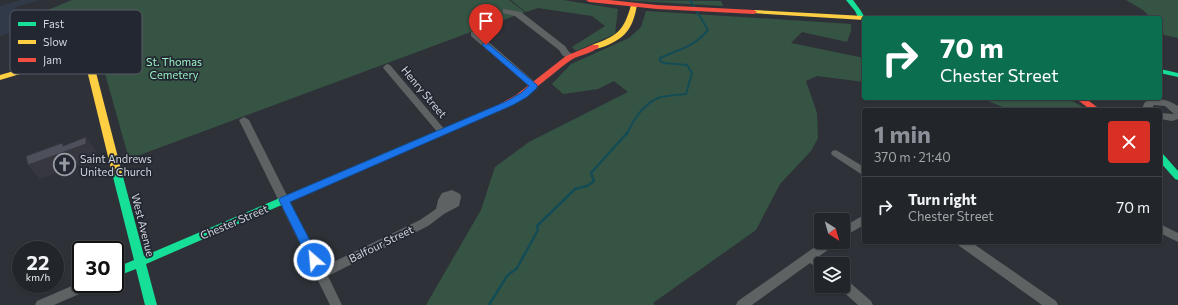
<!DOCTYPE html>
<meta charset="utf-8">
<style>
:root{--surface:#22262a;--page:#2a2e32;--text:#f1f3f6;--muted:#a2a5a8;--line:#3f4347;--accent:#8c9099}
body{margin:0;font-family:Commissioner,sans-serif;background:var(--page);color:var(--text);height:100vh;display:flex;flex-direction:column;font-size:15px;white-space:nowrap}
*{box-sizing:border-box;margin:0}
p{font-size:13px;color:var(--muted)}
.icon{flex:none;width:22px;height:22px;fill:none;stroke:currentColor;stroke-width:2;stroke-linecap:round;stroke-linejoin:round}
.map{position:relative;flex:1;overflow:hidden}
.drawer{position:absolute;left:862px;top:108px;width:300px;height:136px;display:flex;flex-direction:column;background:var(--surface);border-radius:4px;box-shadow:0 1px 3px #0004,0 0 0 1px var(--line)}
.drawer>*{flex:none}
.hud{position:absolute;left:862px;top:16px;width:300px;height:84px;border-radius:4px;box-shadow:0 1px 3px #0004,0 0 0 1px var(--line);background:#0b6e4f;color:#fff;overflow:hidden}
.needle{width:26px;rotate:143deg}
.fabs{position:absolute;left:814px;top:213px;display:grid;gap:8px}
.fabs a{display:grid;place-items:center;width:36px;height:36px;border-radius:4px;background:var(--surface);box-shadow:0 1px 3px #0004,0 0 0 1px var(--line);font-size:20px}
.speed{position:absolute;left:12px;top:241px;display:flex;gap:8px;font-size:20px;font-weight:700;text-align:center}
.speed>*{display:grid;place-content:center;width:52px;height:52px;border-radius:50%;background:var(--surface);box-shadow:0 1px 3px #0004,0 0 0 1px var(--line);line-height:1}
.speed small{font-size:10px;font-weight:400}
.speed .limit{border:2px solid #111;border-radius:6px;background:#fff;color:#111}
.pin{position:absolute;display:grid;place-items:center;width:34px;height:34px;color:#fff;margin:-41px -17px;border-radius:50% 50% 50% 0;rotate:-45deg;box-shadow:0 0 4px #0007}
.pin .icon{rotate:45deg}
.me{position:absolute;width:44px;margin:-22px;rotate:333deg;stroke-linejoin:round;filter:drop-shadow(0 0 3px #0008)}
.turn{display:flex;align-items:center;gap:14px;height:84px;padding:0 12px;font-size:18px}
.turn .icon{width:52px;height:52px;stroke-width:2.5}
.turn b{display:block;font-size:28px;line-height:34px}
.round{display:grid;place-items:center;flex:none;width:42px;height:42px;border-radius:4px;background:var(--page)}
.head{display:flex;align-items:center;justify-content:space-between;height:68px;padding:0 12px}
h1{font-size:24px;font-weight:700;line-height:30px;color:var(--accent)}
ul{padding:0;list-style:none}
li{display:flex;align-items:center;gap:12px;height:60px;padding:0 12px;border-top:1px solid var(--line)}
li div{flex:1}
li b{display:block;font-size:15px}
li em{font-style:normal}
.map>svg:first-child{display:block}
</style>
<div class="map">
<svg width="1178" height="305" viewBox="0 0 1178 305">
<rect width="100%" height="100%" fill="#2e3238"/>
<path fill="#313a48" d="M21,0H40L15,7L20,30L0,36V6Z"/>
<path fill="#365444" d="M72,0H509L525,12L129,159L97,45L25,66L19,22Z
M511,0H563L618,9L615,34L576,51L572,47L605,26L592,16L538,8L526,12Z
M627,0L721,1L723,6L636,1Z
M1126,0H1178V38L1164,35L1160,30V18H1148L1149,16L1143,10Z
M646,11L851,24V31L847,42L802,32L791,43L864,58V82L817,76L806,81L817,113L818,138L811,151L780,184L756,230L653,303L655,305H426L481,210L495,167L529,142L628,92L614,81L598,89L563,94L552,84L571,64L629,38L641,27Z
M975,98H1068L1087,110H1010L983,99Z"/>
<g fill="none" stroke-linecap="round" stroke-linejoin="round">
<path stroke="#134c55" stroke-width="2" d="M627,134C633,120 643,105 658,98C665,95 677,95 686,94L692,73L687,65L664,63L660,61V58C679,49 693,48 708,30L690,0"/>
<path stroke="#134c55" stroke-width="2.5" d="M489,305L507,276L517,268L538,230L537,226L575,189L587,186L594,181L591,173L627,133"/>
<path fill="#5f6263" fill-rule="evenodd" d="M503,9L521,12L565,46L569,52L576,56L572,59L563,56L559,50L515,16L503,13Z
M471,32H477L537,84L538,86L537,88H531L471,36Z
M387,64L390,65L445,130L447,132L445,134H439L384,69L383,67Z
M1152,99C1161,98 1170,101 1178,106V119L1172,121L1160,119V113L1174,114L1165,106L1154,105L1151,110H1141L1145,102Z
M244,117L249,120L323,267L420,220L436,209L438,200L442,193L452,190L460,194L461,197L459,206L444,214L428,226L328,276L342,305H330L239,120Z
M836,150L864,167V176L832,155L831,153L832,151Z
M864,215V225L843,237V227Z
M1160,224L1178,233V242L1160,233Z
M822,242H837L835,245L818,257L826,264H821V271L810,263L752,305H736L738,301Z
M956,242H971L1056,301L1058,305H1042L958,245Z
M843,279L847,280L871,301L873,305H858L839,288L838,286H843Z
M81,282V284H95L93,288L54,305H35L37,301Z"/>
<path fill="#16e098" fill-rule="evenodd" d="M846,0H853L861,11L865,18L863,19H859L855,11Z
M1160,69L1178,73V77L1160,73Z
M493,107L496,108L497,110L496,112L146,264L157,305H145L136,269L115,277V268L134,260L112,173L114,171H120L122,173L144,256Z
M1160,153L1163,154L1178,171V180L1175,179L1160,162Z"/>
<path fill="#ffcf43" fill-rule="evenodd" d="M634,3L637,5C633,26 628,36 608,45C603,47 598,49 592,49V45C617,36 624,31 631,5Z
M754,10L864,16L868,18H864V20L752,13L751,12Z
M77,53H87L92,57L122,173L120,175H114L112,173L84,58L77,57L0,80V75Z"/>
<path fill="#f24e42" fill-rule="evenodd" d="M586,0H609L657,5L754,10L757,12L754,14L657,9L589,2Z
M592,45H598L599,47C591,54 579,55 571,60C556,70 507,116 490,112L489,110L516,95L566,56Z
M1075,98H1085L1101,110H1091Z"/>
</g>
<path fill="#36373f" d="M86,137L96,151V158L40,179L28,165L63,146L62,143L68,150Z"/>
<path fill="#4d4f5a" stroke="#36373f" d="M86,137V144L28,165L26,156L62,143L63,146Z"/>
<path fill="#1a73e8" stroke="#114b97" d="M486,42L537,85V88L527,97L513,105L290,202L320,260L318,263L314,265L310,263L279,200L280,198L507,101L521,93L529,86L483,46L482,45Z"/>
<defs>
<symbol id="church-ring" viewBox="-11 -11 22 22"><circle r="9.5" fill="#222731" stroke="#989ca2" stroke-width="1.5"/><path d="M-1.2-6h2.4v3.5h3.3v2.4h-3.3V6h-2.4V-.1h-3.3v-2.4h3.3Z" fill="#989ca2"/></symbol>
</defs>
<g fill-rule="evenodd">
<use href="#church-ring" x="52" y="152" width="25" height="25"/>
</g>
<g text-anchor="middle" stroke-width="3.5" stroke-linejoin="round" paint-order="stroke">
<g font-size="11" fill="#9bf3c4" stroke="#222731">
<text x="174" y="66">St. Thomas<tspan x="174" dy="13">Cemetery</tspan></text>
</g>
<g font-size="11" fill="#d1d5db" stroke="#222731">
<text transform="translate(424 92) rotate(50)" y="4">Henry Street</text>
<text transform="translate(234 222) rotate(-23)" y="4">Chester Street</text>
<text transform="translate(143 225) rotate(76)" y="4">West Avenue</text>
<text transform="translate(381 244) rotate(-26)" y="4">Balfour Street</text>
</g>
<g font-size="11" fill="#d1d5db" stroke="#222731" text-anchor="start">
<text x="80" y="163">Saint Andrews<tspan x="80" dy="13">United Church</tspan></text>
</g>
</g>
<rect x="10" y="10" width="132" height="64" rx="6" fill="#222731" stroke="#575b64" stroke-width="1"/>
<rect x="18" y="22" width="18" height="4" fill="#16e098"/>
<rect x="18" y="40" width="18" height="4" fill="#ffcf43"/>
<rect x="18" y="58" width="18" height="4" fill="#f24e42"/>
<g font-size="11" fill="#d1d5db">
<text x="43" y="28">Fast</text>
<text x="43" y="46">Slow</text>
<text x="43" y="64">Jam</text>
</g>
</svg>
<div class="fabs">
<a><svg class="needle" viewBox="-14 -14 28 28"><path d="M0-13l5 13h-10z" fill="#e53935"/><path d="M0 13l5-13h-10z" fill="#a2a5a8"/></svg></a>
<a><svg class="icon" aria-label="layers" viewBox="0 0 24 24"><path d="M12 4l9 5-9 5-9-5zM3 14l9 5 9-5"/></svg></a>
</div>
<div class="speed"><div>22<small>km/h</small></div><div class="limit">30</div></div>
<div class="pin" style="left:486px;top:45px;background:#d93025"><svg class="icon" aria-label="arrive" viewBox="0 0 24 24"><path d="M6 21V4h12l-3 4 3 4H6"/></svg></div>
<svg class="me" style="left:314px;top:260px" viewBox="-20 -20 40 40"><circle r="17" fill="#1a73e8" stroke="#fff" stroke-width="3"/><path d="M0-11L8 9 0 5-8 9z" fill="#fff"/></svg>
<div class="hud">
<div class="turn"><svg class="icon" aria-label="right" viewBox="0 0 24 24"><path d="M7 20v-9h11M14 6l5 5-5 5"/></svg><div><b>70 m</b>Chester Street</div></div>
</div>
<section class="drawer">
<div class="head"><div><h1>1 min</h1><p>370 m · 21:40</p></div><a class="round" style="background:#d93025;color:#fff"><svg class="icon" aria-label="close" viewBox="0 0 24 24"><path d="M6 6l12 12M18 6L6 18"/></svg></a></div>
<ul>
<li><svg class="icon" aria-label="right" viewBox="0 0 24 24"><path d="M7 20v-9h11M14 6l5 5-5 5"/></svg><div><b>Turn right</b><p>Chester Street</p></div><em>70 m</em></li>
</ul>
</section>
</div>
